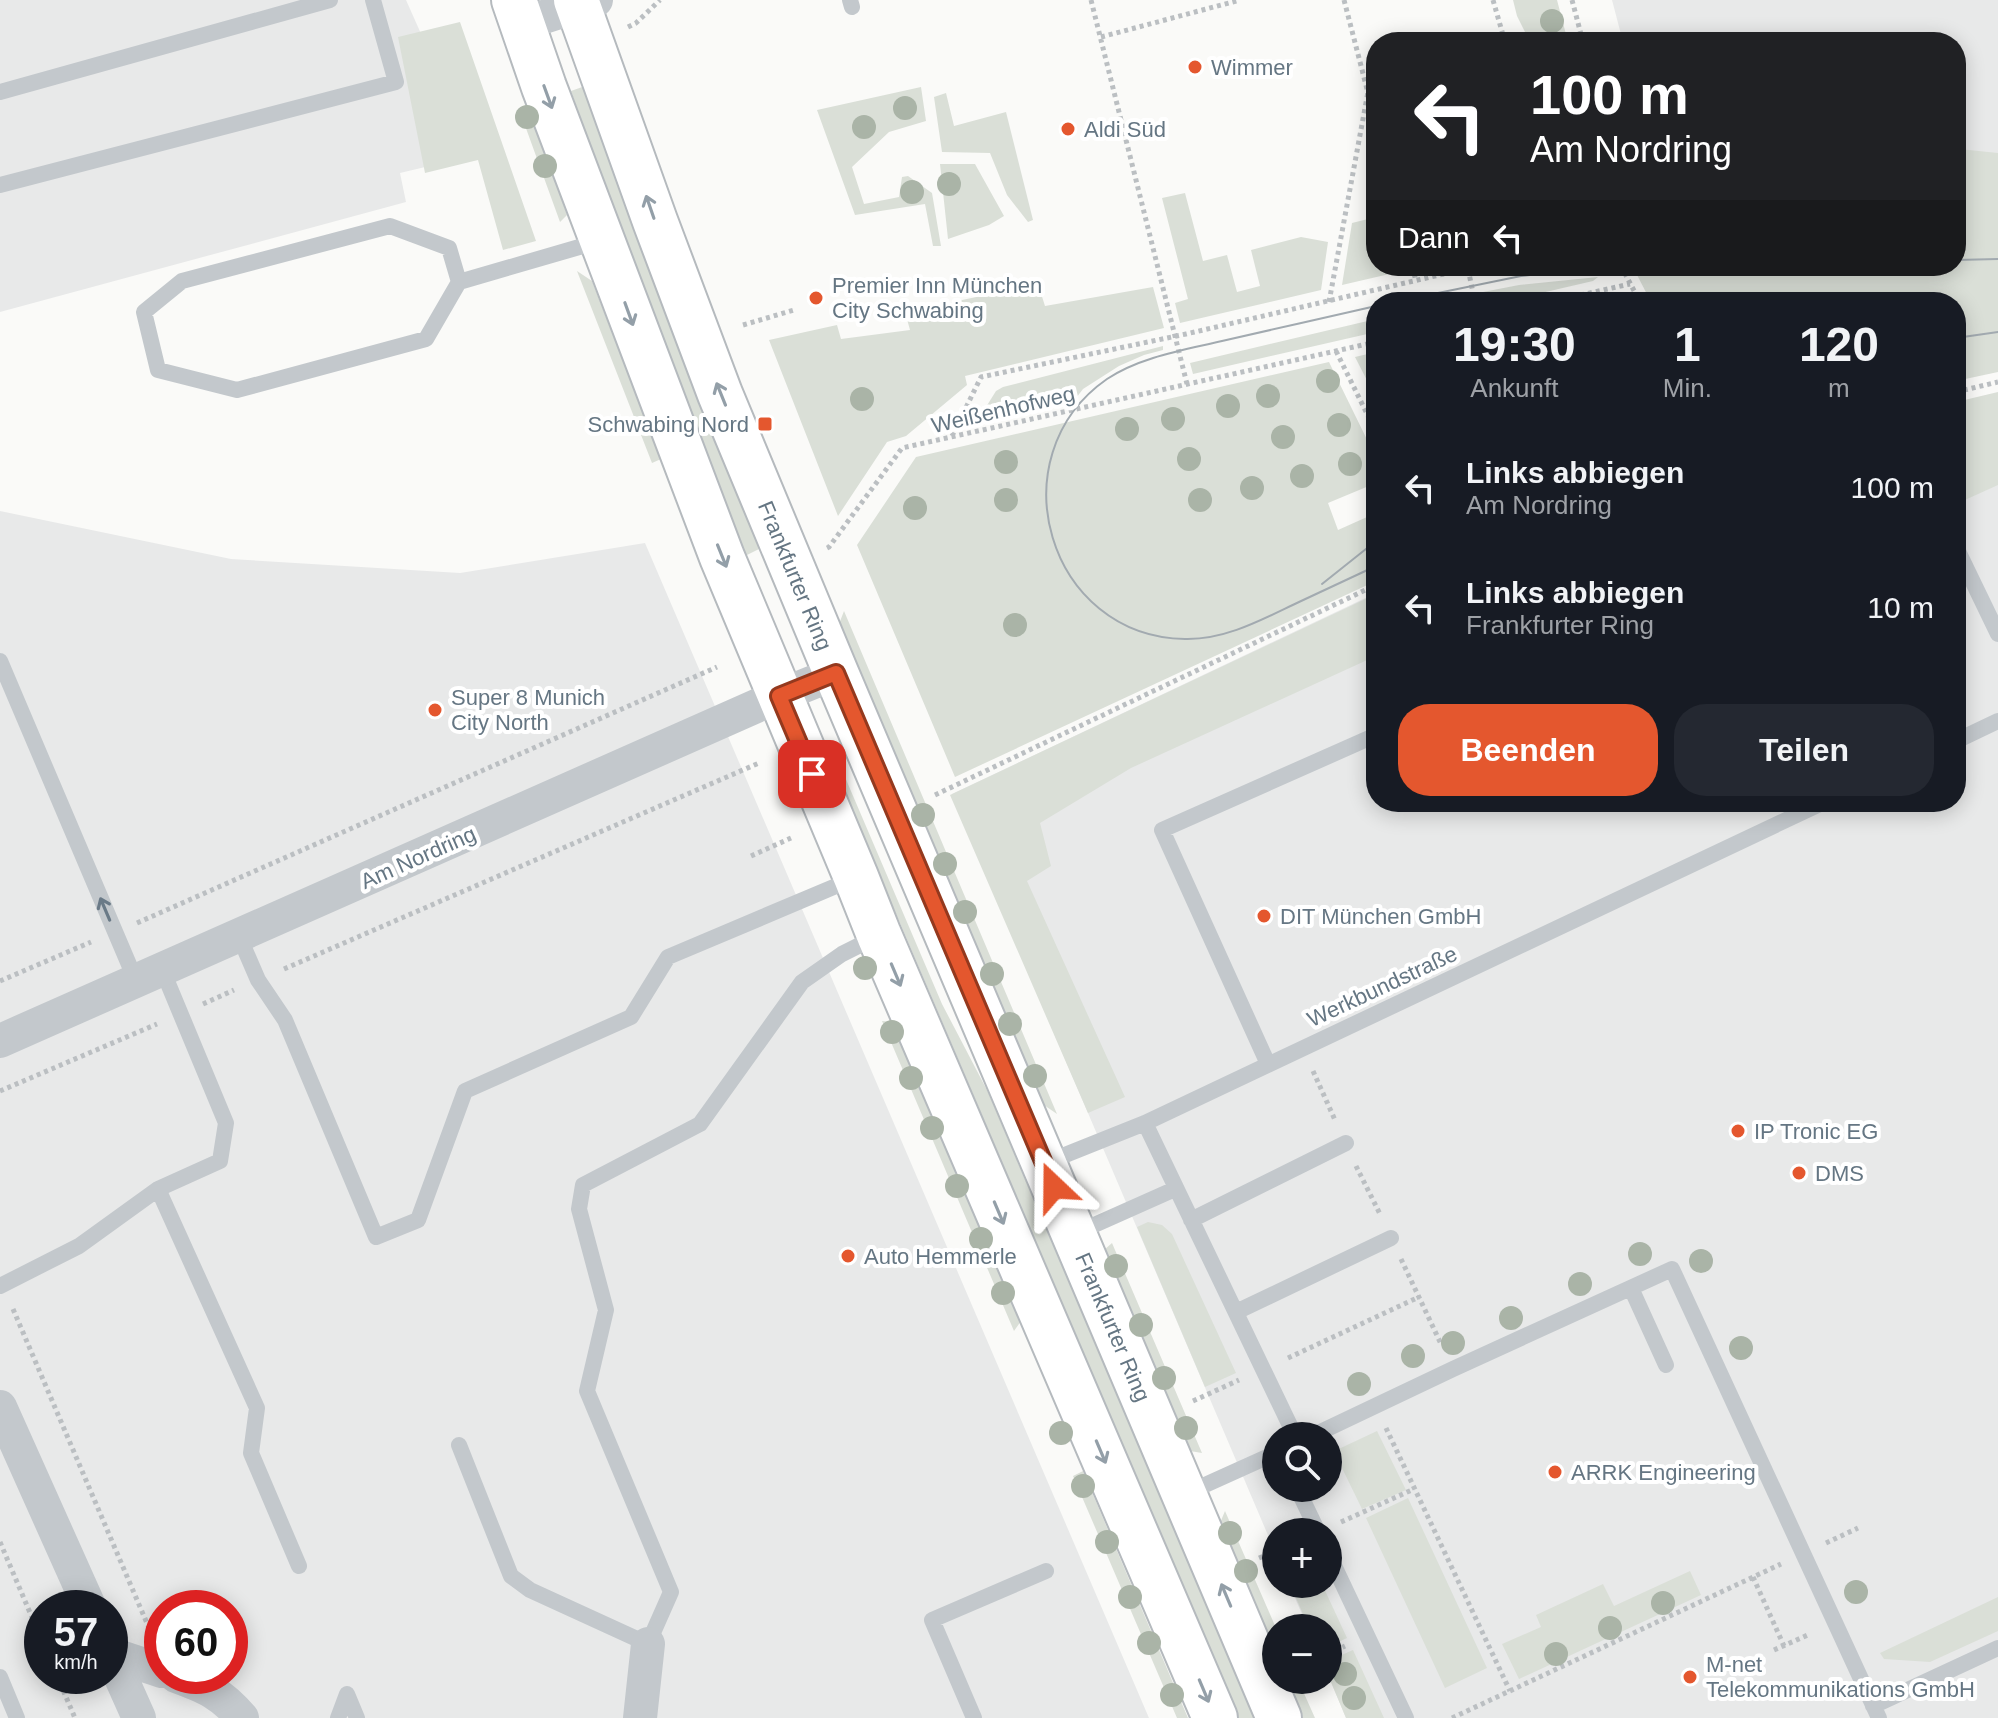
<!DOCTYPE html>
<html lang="de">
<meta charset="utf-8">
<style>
:root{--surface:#171b24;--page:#242831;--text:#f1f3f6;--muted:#9ea1a6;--accent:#e4572e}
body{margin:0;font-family:Helvetica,sans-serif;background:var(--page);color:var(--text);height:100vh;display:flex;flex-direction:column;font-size:30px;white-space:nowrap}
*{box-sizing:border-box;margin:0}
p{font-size:26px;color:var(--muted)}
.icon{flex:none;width:44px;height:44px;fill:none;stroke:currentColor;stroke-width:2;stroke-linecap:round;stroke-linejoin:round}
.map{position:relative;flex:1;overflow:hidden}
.side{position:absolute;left:1366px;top:292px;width:600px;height:520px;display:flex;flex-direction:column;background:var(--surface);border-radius:32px;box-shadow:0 4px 20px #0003}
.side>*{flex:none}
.guide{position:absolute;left:1366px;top:32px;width:600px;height:244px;border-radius:32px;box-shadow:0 4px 20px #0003;background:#202124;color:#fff;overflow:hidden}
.buttons{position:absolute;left:1262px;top:1422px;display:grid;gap:16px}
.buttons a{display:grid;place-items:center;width:80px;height:80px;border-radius:50%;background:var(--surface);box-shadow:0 4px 20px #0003;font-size:40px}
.speed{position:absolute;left:24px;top:1590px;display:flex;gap:16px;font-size:40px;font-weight:700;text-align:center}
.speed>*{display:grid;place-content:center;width:104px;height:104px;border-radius:50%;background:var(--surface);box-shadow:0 4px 20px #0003;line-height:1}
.speed small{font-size:20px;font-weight:400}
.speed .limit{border:12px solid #d22;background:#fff;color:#111}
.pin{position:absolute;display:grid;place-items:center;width:68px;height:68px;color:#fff;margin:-34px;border-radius:16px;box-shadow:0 4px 12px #0006}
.me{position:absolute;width:88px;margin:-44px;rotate:337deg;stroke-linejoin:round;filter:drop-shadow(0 0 6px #0008)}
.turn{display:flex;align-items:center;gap:28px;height:168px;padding:0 32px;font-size:36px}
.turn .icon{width:104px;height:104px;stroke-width:2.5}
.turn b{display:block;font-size:56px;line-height:68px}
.then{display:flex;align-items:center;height:76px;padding:0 32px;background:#0003;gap:16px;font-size:30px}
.eta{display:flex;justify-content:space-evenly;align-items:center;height:136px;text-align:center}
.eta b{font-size:48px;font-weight:700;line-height:56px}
.cta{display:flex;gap:16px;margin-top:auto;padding:16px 32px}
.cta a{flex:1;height:92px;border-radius:32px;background:var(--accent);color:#fff;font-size:32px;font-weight:700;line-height:92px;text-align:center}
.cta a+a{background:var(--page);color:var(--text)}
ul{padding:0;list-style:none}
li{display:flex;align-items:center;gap:24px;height:120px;padding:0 32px}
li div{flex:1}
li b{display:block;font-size:30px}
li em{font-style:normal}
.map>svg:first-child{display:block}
</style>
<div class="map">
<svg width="1998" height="1718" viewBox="0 0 1998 1718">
<rect width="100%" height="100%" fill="#fafaf8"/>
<path fill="#e8e9e9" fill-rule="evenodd" d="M0,0H406L426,45L484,153L400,173L406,202L0,312Z
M1612,0H1998V227L1956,228V42H1623Z
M1998,398V1718H1346L1328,1675V1628H1308L1289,1584H1328V1532H1276V1554L952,794L1376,593V802H1956V408ZM1276,1436H1328V1488H1276Z
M0,511L231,559L460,573L645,543L1149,1718H0ZM42,1608H110V1676H42ZM162,1608H230V1676H162Z"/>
<path fill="#dadfd7" d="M1513,0H1557L1568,42H1530L1517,16Z
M460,22L536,241L503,250L478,160L425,173L398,37Z
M585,86L674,332L759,549L745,556L657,331L571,91Z
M921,87L926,121L889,132L852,167L864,204L899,197L902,177L908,176L932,193L941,246H933L925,204L855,215L817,110Z
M946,93L954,126L1006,112L1033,220L1028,222L1007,195L990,153L942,152L934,97Z
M529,105L567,215L560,222L519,109Z
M1959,149L1998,153V372L1956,381V302H1651L1636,273V266H1956V170Z
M940,164H975L1004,216L989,225L948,239Z
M1185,193L1203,261L1227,255L1237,292L1260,286L1251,250L1301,237L1328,242L1321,290L1180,323L1175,303L1188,299L1162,198Z
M1376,217V266H1410L1411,269L1342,285L1352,223Z
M577,271L592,281L661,459L652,463Z
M1598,277L1593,281L1502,302H1486L1483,292L1519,285Z
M1038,284L1045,306L1153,287L1164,328L965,376L967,385L906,436L887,442L838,516L769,340L837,325L841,339L910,330L905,312Z
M1376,319V332L1193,374L1190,363Z
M1163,346V350L1144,355L1119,366L1083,389L1073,402L997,420L991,417L986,407L996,391L1003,387Z
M1376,352V398L1355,357Z
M1329,362L1376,458V483L1328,503L1338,530L1376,513V581L955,777L857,545L916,457Z
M1998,392V485L1956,504V402Z
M1376,594V656L1131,768L1040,823L1051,866L1027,881L1125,1097L1088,1113L950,795Z
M844,611L1057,1114L1041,1103L839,624Z
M825,741L830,742L942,1004L988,1092L1254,1718H1239L824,745Z
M882,1021L893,1022L1021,1321L1014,1331Z
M1148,1222L1162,1225L1172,1234L1236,1373L1205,1387L1137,1227Z
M1112,1243L1202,1453L1190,1451L1104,1250Z
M1377,1431L1406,1490L1362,1509L1341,1466L1328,1471V1454Z
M1083,1471L1188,1718H1177L1073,1476Z
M1408,1498L1487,1668L1445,1688L1366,1518Z
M1225,1511L1276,1628V1655L1220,1523Z
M1690,1571L1701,1595L1519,1679L1502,1644L1541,1627L1536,1615L1603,1584L1614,1606Z
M1290,1584H1322L1347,1638L1328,1647V1628H1309Z
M1998,1597V1631L1930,1662L1884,1659L1880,1653Z
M1353,1650L1384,1718H1346L1328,1675V1661Z
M1287,1680H1298L1315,1718H1303Z"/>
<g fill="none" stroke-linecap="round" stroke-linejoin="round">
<defs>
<g id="primary">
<path d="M514,0L544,87L722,557L856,877L879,935L1215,1718"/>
<path id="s1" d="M576,0L655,221L720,394L836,673L1279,1718"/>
</g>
</defs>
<use href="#primary" stroke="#b5babe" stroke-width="48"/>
<path stroke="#bbbfc2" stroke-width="5" stroke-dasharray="4 4" stroke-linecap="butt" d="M1091,0L1187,384
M1344,0L1376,124
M1493,0L1505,42
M1572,0L1583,42
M628,27L636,23L660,0
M1101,37L1240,0
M1412,266L1416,281
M1621,266L1640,302
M1468,269L1475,302
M1329,302L1368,92
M1549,302L1630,284
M743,325L794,310
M1336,351L1376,432
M1956,392L1998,382
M952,436L981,377L1186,334L1478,266
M827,548L829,547L902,448L1376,342
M935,795L1376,585
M751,856L791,838
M137,923L717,667
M284,969L759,763
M0,981L91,942
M203,1004L234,990
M1313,1071L1335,1120
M0,1091L157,1024
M1356,1166L1380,1214
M1401,1259L1441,1344
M13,1309L149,1628
M1288,1358L1419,1297
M1193,1401L1239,1380
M1386,1428L1510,1691
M1341,1522L1414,1489
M0,1542L42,1641
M1826,1543L1858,1528
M1259,1558L1276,1551
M1753,1577L1784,1646
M1774,1650L1810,1634
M1328,1654L1345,1646
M57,1676L75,1718
M1452,1718L1781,1564"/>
<path stroke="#c3c8cc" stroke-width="16" d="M850,0L852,7
M0,92L330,0
M0,185L396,82L373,0
M459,282L449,248L390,226L182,281L144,312L158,370L237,390L426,339L459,282L600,241
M1956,547L1998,634
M0,661L136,981
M1956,741L1998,721
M239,936L258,980L285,1020L376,1237L418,1220L465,1091L631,1017L668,957L855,878
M1268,1064L1162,830L1376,735
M1145,1123L1295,1436
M1045,1163L1145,1123L1824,802
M158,1189L257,1408L251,1453L299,1566
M1191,1220L1346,1143
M1074,1234L1175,1189
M0,1286L79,1246L158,1189L220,1161L226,1123L162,969
M1631,1288L1666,1365
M1236,1312L1391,1238
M1312,1436L1453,1369L1672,1269L1879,1718
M459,1445L511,1576L530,1590L648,1644L671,1592L587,1391L606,1310L579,1209L583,1185L700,1124L802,982L842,954L876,937
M1297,1488L1318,1532
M1185,1494L1276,1453
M1328,1553L1406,1718
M0,1677L17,1718
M1873,1706L1998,1648
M338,1718L347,1694L357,1718
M974,1718L932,1620L1046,1571"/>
<path stroke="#c3c8cc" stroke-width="34" d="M522,24L596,0
M0,1041L779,696L836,673
M0,1407L90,1608
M110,1653L139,1718
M111,1654L162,1671
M176,1676C206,1687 221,1693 242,1718
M640,1718L648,1644"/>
<use href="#primary" stroke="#fff" stroke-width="44"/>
<path stroke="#a2aab0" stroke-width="2" d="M1956,260L1998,259
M1394,302L1521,276L1604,266
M1376,306C1325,318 1273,329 1222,341C1184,350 1140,357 1107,379C995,457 1048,637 1185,639C1226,640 1263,619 1299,602C1325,590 1350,578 1376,566
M1956,338L1998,332
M1322,584L1376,541"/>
</g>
<g fill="#aab4a7">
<circle cx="1552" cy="21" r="12"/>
<circle cx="905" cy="108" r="12"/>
<circle cx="527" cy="117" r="12"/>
<circle cx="864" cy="127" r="12"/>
<circle cx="545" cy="166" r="12"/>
<circle cx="949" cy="184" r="12"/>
<circle cx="912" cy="192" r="12"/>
<circle cx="1328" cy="381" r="12"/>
<circle cx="1268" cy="396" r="12"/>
<circle cx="862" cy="399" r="12"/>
<circle cx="1228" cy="406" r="12"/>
<circle cx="1173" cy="419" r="12"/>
<circle cx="1339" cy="425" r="12"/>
<circle cx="1127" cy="429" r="12"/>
<circle cx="1283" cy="437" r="12"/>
<circle cx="1189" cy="459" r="12"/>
<circle cx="1006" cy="462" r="12"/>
<circle cx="1350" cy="464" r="12"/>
<circle cx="1302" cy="476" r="12"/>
<circle cx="1252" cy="488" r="12"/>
<circle cx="1006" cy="500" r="12"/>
<circle cx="1200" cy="500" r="12"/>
<circle cx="915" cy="508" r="12"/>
<circle cx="1015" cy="625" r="12"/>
<circle cx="923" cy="815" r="12"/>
<circle cx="945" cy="864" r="12"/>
<circle cx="965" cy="912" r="12"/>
<circle cx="865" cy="968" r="12"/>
<circle cx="992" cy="974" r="12"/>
<circle cx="1010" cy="1024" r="12"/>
<circle cx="892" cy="1032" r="12"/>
<circle cx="1035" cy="1076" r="12"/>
<circle cx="911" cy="1078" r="12"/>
<circle cx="932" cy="1128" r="12"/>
<circle cx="957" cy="1186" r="12"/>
<circle cx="981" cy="1239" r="12"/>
<circle cx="1640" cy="1254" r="12"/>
<circle cx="1701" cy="1261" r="12"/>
<circle cx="1116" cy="1266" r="12"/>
<circle cx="1580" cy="1284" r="12"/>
<circle cx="1003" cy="1293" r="12"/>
<circle cx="1511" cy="1318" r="12"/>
<circle cx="1141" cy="1325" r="12"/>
<circle cx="1453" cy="1343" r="12"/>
<circle cx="1741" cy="1348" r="12"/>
<circle cx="1413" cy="1356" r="12"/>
<circle cx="1164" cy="1378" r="12"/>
<circle cx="1359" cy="1384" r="12"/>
<circle cx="1186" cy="1428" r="12"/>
<circle cx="1061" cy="1433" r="12"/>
<circle cx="1083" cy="1486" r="12"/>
<circle cx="1230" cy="1533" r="12"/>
<circle cx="1107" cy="1542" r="12"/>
<circle cx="1246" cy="1571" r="12"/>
<circle cx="1856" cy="1592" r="12"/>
<circle cx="1130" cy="1597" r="12"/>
<circle cx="1663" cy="1603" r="12"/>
<circle cx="1610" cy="1628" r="12"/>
<circle cx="1149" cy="1643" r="12"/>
<circle cx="1556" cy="1654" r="12"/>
<circle cx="1345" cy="1674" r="12"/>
<circle cx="1172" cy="1695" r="12"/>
<circle cx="1354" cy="1698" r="12"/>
</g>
<defs><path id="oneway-shaft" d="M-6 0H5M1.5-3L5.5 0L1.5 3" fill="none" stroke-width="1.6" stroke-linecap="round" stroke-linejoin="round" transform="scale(2)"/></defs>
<g stroke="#939fa8">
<use href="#oneway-shaft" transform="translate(548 97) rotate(70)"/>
<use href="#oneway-shaft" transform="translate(650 207) rotate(-109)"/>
<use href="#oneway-shaft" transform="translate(629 314) rotate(70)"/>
<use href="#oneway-shaft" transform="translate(721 394) rotate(-112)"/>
<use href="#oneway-shaft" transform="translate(722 556) rotate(68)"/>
<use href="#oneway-shaft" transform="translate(896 975) rotate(67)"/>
<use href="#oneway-shaft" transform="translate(999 1213) rotate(67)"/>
<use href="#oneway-shaft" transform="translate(1101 1452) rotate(67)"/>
<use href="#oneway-shaft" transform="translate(1226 1595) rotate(-113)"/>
<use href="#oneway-shaft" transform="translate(1204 1691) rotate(67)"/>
</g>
<use stroke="#6a7a87" href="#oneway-shaft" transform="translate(105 909) rotate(-113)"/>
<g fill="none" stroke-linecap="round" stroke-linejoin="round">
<defs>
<path id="route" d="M812,774L779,696L836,673L1054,1187"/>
</defs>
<use href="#route" stroke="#94391e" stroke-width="20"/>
<use href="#route" stroke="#e4572e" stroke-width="14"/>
</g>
<g fill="#e4572e" stroke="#fff" stroke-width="3">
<circle cx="1195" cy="67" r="8"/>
<circle cx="1068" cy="129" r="8"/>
<circle cx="816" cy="298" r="8"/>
<rect x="757" y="416" width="16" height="16" rx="4"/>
<circle cx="435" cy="710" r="8"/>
<circle cx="1264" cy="916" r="8"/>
<circle cx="1738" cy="1131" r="8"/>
<circle cx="1799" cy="1173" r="8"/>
<circle cx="848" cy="1256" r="8"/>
<circle cx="1555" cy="1472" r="8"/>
<circle cx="1690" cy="1677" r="8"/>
</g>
<g text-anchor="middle" stroke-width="8" stroke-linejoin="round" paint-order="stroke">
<g font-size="22" fill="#657683" stroke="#fff" text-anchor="start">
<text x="1211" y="75">Wimmer</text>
<text x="1084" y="137">Aldi Süd</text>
<text x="832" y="293">Premier Inn München<tspan x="832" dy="25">City Schwabing</tspan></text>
<text x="749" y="432" text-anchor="end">Schwabing Nord</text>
<text x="451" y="705">Super 8 Munich<tspan x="451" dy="25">City North</tspan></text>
<text x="1280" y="924">DIT München GmbH</text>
<text x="1754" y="1139">IP Tronic EG</text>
<text x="1815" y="1181">DMS</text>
<text x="864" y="1264">Auto Hemmerle</text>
<text x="1571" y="1480">ARRK Engineering</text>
<text x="1706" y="1672">M-net<tspan x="1706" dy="25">Telekommunikations GmbH</tspan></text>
</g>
<g font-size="22" fill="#657683" stroke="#fff">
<text transform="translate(1003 409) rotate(-13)" y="8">Weißenhofweg</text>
<text dy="8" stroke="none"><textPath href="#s1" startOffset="616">Frankfurter Ring</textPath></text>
<text transform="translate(418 857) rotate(-24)" y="8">Am Nordring</text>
<text transform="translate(1382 986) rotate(-25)" y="8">Werkbundstraße</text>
<text dy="8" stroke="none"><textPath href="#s1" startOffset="1432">Frankfurter Ring</textPath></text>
</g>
</g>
</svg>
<div class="buttons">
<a><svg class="icon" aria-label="search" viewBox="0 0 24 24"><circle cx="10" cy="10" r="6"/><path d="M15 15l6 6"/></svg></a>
<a>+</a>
<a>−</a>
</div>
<div class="speed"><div>57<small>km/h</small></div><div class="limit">60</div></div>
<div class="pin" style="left:812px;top:774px;background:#d93025"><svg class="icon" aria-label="arrive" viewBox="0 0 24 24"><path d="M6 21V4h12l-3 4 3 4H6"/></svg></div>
<svg class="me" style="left:1054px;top:1187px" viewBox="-20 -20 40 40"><path d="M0-17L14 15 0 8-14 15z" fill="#e4572e" stroke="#fff" stroke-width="4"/></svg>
<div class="guide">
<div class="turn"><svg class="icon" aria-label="left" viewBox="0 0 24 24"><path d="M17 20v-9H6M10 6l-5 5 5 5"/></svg><div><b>100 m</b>Am Nordring</div></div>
<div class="then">Dann<svg class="icon" aria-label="left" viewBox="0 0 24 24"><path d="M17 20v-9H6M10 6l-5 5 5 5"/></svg></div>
</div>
<section class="side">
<div class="eta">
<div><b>19:30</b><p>Ankunft</p></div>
<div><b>1</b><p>Min.</p></div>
<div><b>120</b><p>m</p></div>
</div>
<ul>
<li><svg class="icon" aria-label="left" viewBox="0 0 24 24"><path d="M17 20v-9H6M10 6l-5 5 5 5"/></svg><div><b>Links abbiegen</b><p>Am Nordring</p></div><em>100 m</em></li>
<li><svg class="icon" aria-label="left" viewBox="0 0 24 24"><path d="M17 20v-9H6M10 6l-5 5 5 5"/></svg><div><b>Links abbiegen</b><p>Frankfurter Ring</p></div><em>10 m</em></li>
</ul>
<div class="cta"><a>Beenden</a><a>Teilen</a></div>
</section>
</div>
